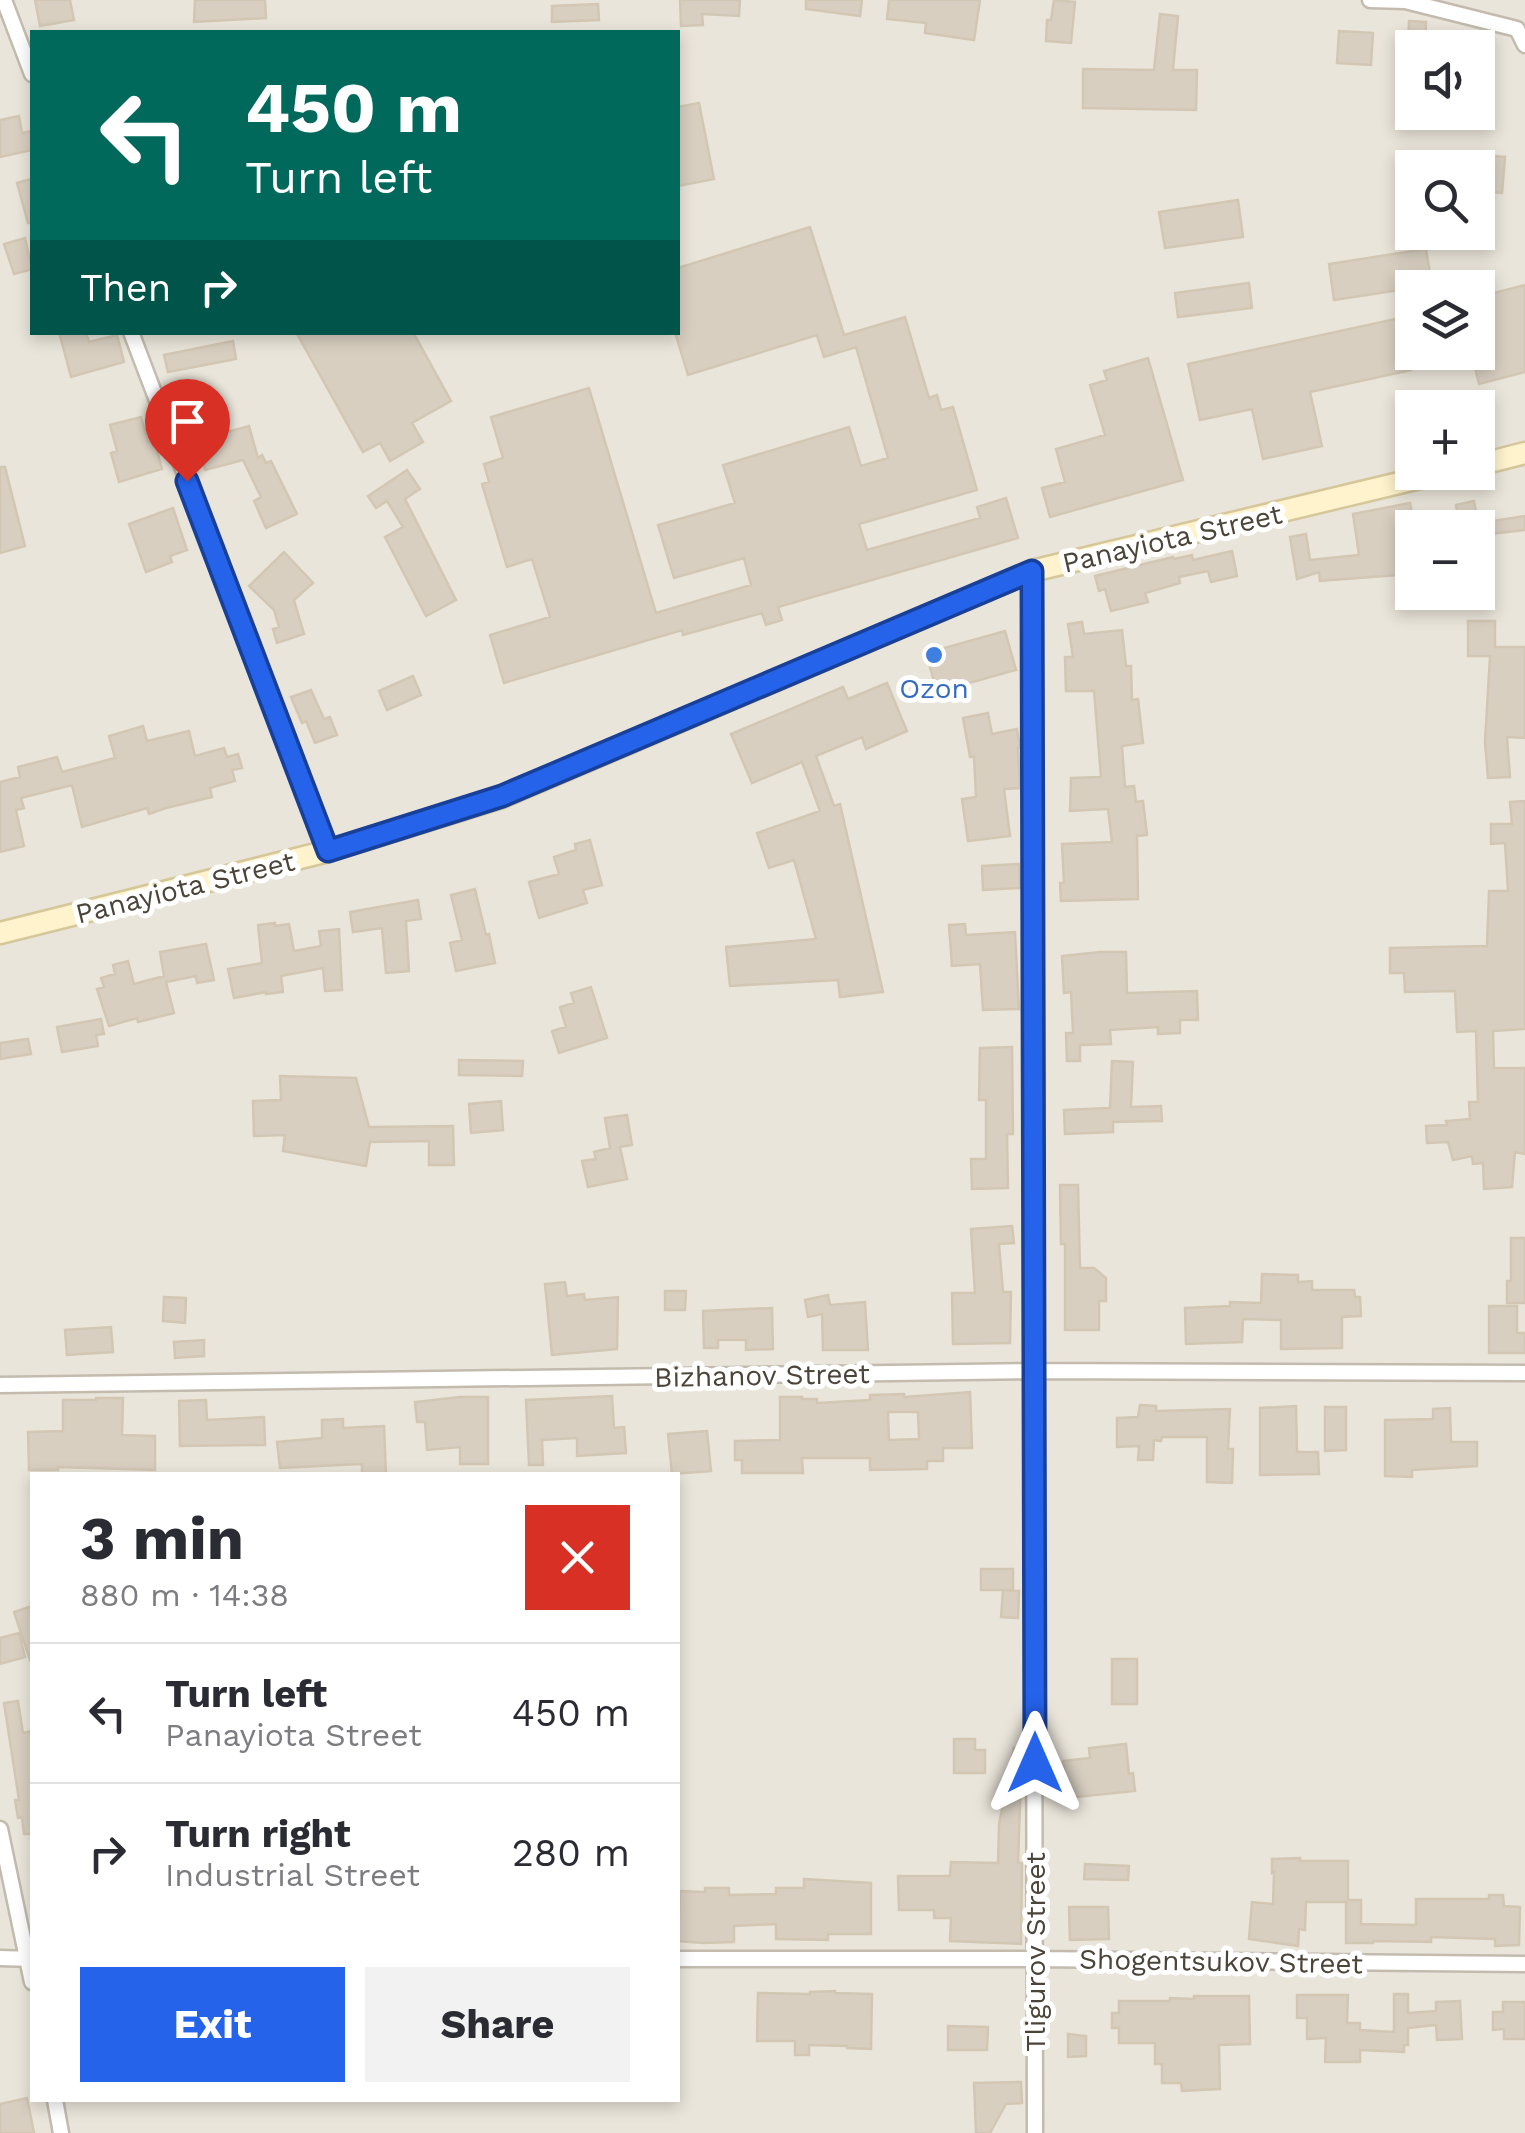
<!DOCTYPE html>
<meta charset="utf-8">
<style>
:root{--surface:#fff;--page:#f2f2f3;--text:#2b2b33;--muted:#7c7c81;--line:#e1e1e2;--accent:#2563eb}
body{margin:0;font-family:"Work Sans",sans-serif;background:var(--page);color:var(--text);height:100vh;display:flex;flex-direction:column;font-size:38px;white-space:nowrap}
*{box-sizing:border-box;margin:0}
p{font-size:32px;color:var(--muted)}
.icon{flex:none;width:55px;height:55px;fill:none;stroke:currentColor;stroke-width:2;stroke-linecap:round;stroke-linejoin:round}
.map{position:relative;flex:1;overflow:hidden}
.panel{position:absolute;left:30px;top:1472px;width:650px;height:630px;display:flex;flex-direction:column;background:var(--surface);border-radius:0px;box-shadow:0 5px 15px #0003}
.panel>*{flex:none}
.guide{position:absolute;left:30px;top:30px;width:650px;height:305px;border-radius:0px;box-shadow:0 5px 15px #0003;background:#00695c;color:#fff;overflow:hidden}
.tools{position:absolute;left:1395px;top:30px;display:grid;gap:20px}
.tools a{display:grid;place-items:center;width:100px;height:100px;border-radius:0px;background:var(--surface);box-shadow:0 5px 15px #0003;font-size:50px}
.pin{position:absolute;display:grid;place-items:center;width:85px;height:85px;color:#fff;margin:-102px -42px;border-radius:50% 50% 50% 0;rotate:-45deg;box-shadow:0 0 10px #0007}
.pin .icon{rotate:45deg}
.me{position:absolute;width:110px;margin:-55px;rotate:0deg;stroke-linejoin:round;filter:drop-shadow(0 0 8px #0008)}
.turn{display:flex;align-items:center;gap:35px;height:210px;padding:0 50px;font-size:45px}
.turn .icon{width:130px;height:130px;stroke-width:2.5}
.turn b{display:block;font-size:70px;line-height:85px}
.then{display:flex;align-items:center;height:95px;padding:0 50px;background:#0003;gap:20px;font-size:38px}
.round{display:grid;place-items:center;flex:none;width:105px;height:105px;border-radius:0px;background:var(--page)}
.summary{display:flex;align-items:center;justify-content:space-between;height:170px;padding:0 50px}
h1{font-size:60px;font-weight:700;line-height:75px}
.cta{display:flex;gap:20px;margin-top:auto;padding:20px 50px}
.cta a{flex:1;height:115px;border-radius:0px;background:var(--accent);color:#fff;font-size:40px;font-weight:700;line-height:115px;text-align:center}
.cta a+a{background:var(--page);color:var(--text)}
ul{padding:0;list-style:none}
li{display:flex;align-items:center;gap:30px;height:140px;padding:0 50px;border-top:2px solid var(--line)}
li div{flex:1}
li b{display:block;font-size:38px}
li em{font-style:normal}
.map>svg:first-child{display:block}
</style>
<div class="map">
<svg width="1525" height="2133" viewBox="0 0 1525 2133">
<rect width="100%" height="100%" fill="#f6f3ec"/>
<path fill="#eae5da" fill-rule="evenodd" d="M0,0H1525V2133H0ZM32,32H678V332H32ZM1412,48H1478V112H1412ZM1412,168H1478V232H1412ZM1412,288H1478V352H1412ZM1412,408H1478V472H1412ZM1412,528H1478V592H1412ZM32,1475H678V2100H32Z"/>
<path fill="#d8cfc1" stroke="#d3c7b4" stroke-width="2.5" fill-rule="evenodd" d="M35,0H70L74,20L40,26Z
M195,0H265L266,18L194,22Z
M680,0H740L739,16L702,14L703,25L681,26Z
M806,0H862L860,16L806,9Z
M889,0H980L974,40L925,33L926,23L887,19Z
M1054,0L1075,2L1071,43L1046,41L1047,20H1051Z
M598,4L599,20L552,22V6Z
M1160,14L1178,16L1173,70H1197L1196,110L1083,108V69L1154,70Z
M1409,21L1426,22L1425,48H1408Z
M1339,31L1373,33L1371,65L1337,63Z
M699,103L714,179L678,186V107Z
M19,116L22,133L32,131V150L0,157V120Z
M1478,155L1505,157L1502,193L1478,191Z
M32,179V222L28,223L17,183Z
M1238,200L1243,237L1165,248L1159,212Z
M810,227L844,335L905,317L929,398L937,395L941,410L953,407L977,490L859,524L867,550L980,518L977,507L1006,498L1018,538L778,607L782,620L766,625L762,613L683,635L682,630L504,683L490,635L550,617L532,559L507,567L482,484L489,482L484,464L503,458L491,417L589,388L656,613L751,585L744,558L674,578L658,525L735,503L723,465L849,427L861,466L888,458L856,347L824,357L817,335L688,375L675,332H678V268Z
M25,238L32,269L14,274L4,244Z
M1426,249L1432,285L1334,300L1329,264Z
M1249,283L1252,308L1178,317L1175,293Z
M1525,285V372L1479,384L1471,352H1478V297Z
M1400,318L1411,370L1310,392L1322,446L1263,459L1252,409L1200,420L1188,364Z
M59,332H86L89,342L117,335L124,362L71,377Z
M296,332H413L451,401L412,423L423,442L390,461L380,443L363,452Z
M233,341L236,359L168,372L164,355Z
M1148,358L1183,480L1050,517L1042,488L1065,482L1056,449L1105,435L1090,385L1107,380L1104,371Z
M141,417L148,442L154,440L162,469L119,482L111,453L117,451L110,425Z
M249,426L258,458L262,455L266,463L271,461L297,514L266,528L254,501L261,497L243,460L205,470L198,440Z
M0,467H5L25,546L0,553Z
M407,470L420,489L405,499L456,600L426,616L385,537L403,527L387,501L376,508L368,496Z
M1474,501L1479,528H1460L1456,505Z
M1410,503L1415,528H1412V565L1396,567L1397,575L1320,581L1319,572L1297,579L1290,537L1306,534L1310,560L1359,555L1353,514Z
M173,508L187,550L170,556L172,562L146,572L129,524Z
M1525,516V530L1481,535L1480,523Z
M1232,551L1237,576L1211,582L1208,571L1179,577L1180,583L1145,593L1148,602L1111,611L1105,589L1099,591L1095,576L1173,557L1174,559L1192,555L1193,560Z
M284,552L313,583L294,600L304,634L277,643L273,629L279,627L274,610L249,586Z
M1468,621H1495V647H1525V738L1507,737L1510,777L1488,778L1485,742L1490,656H1468Z
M1082,622L1084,634L1122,630L1126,666H1131L1132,700L1138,699L1143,743L1122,746L1125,787L1134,786L1136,802L1143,801L1147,835L1137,836L1138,899L1061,901L1060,883H1064L1062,844L1112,842L1108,809L1070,811L1071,778L1101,777L1094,691H1066L1065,657H1073L1068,624Z
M1005,631L1016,670L937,692L926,653Z
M413,676L421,695L387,710L379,691Z
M887,683L907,731L866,749L862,737L816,756L834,806L840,804L883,992L840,997L838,980L730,986L726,947L816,939L794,860L769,868L757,833L820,811L802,762L752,783L731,734L843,687L848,699Z
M311,690L324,719L330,717L337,735L315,743L306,721L302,723L291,697Z
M988,713L992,734L1017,729L1020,748H1018L1020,788L1004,789L1010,836L968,841L962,799L976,797L974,756L970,757L963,718Z
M143,726L147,741L189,731L195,756L224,748L227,757L238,754L242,768L232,770L235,781L210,788L212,797L166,808L149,814L147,808L82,827L72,785L21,798L24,808L16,810L24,846L0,852V782L20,777L18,767L57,757L62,772L115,758L109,736Z
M1525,801V1029L1493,1031L1494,1068H1525V1154L1515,1152L1512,1187L1484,1189L1483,1163L1473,1164L1472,1156L1453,1160L1448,1142L1427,1143L1426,1126L1447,1125L1446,1121L1470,1119L1469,1102H1478L1476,1031L1457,1032L1455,991L1405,992L1404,973H1390V948L1487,946L1489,891H1508L1505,843L1491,844V824H1512L1510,802Z
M590,840L602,885L583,890L587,903L539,918L529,882L559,874L554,857L576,850L575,844Z
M1019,864L1020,888L983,890L982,866Z
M475,889L486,935L489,934L495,963L456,971L450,943L462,940L451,895Z
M418,900L421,919L406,921L409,971L386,973L382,928L353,932L350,912Z
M275,923V926L289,924L294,951L321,946L319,931L339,929L342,990L325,991L323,968L281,976L283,992L266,994V992L234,998L228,969L262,963L258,925Z
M965,924L966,935L1015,932L1019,1009L983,1010L980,964L952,966L949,925Z
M206,944L214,980L197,983L196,976L166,982L174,1013L138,1022L137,1018L109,1026L97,989L104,987L101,978L115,974L113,965L128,961L134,984L164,976L160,952Z
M1100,952H1126L1127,993L1197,991L1198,1020H1180V1033L1158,1034V1027L1110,1030L1111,1044L1080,1045V1061H1067L1066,1033H1073L1071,992L1064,993L1062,956Z
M591,987L607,1038L559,1053L552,1031L566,1027L560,1007L574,1003L571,993Z
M101,1019L104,1034L96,1035L98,1046L62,1052L57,1027Z
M28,1039L31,1054L0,1059V1043Z
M1012,1047L1013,1134H1007L1008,1188L972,1189L971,1159H986V1100H979L980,1048Z
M459,1060L523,1061L522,1076L459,1075Z
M1112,1061L1133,1062L1131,1107L1161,1106L1162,1121L1113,1122V1132L1065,1134L1064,1110L1110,1108Z
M280,1076L356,1078L369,1127L453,1126L454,1165H429V1141L370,1142L366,1166L283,1151L285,1135L254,1136L253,1101L281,1100Z
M501,1101L503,1130L471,1133L469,1104Z
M627,1115L632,1145L620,1147L627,1179L588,1187L582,1161L596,1159L594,1152L610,1148L605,1118Z
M1060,1185H1078L1080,1268H1094L1106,1278V1301H1099V1330H1065V1244H1061Z
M1012,1226L1014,1243L999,1244L1003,1292H1011L1010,1343L953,1344L952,1293H975L971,1229Z
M1511,1238H1525V1303H1507V1281H1511Z
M1262,1274L1298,1275V1282L1312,1281V1290H1354L1355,1297H1360L1361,1316L1342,1317V1348L1281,1349V1320L1243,1319L1242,1342L1186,1344L1185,1308L1230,1306V1302L1261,1303Z
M565,1282L567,1296L584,1294L585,1300L618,1297L617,1349L552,1355L545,1284Z
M665,1291H686L685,1310H665Z
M828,1295L830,1305L865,1302L868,1350H823L822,1314L808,1317L805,1300Z
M164,1297L186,1298L185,1323L163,1321Z
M1489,1306H1517V1333H1525V1353H1489Z
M772,1308L773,1349L746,1350V1340H718V1348H704L703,1311Z
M111,1327L113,1352L67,1355L65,1330Z
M204,1340V1356L175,1358L174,1342Z
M970,1392L972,1448H943V1461H927V1469L870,1470V1458H802L803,1473H742V1460H735V1441L780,1440V1397H802V1399H817V1403L870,1400V1395L904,1394V1397ZM888,1412H918L919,1439L889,1440Z
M612,1396L614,1428L624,1427L626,1453L577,1456V1438L542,1440L543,1465H529L526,1400Z
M460,1397H488V1464H460V1447L427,1450L425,1422H417L415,1402Z
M96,1398H123L122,1435L155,1436V1470L58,1467V1470H29L28,1432L63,1431V1400H96Z
M206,1400L207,1420L264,1417L265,1445L180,1446L179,1401Z
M1140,1405L1156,1406V1411L1230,1409L1228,1449H1233L1232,1483L1207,1482V1437H1162L1161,1441L1154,1440L1153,1460H1138L1139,1446L1117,1447V1418L1138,1417Z
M1296,1406L1297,1452H1318L1319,1474L1260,1475V1408Z
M1325,1407H1346V1450L1325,1451Z
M1450,1408L1451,1442H1477V1466L1412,1470V1477L1385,1476V1420L1433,1419V1409Z
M343,1419V1428L384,1426L386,1475H362V1464L280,1468L277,1442L322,1438V1420Z
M707,1431L711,1471L672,1474L668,1434Z
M981,1569H1013V1590H981Z
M1003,1590L1019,1591L1018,1618L1001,1617Z
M32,1606V1659L30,1660L14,1612Z
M19,1633L25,1657L0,1664V1638Z
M1112,1659H1137V1704H1112Z
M18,1701L23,1733L32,1731V1834H24L22,1817L18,1818L15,1800H19L4,1703Z
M954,1739H975V1750H985V1773H954Z
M1126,1744L1129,1774L1133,1773L1135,1791L1067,1798L1063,1761L1090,1758L1089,1748Z
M1014,1748L1022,1749L1018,1863H1022L1021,1944L950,1941L951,1918H934V1910H899L898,1876H950L951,1862L998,1863L999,1825Z
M1300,1858V1861H1348V1900H1361V1924L1416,1925V1899H1489V1895H1503L1504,1906L1520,1907L1519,1945L1495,1946V1939L1431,1937V1942L1373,1941V1943H1346V1902H1306L1305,1930L1299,1929L1298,1946L1249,1939L1252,1902L1273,1904L1274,1872L1272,1873V1859Z
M1085,1864L1129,1866L1128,1880L1084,1879Z
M804,1879L871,1883V1934H828V1940L776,1939V1924L734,1926V1942L703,1943L678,1941L680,1891L705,1892V1888H729V1895L776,1894V1888H804Z
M1069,1907H1108L1109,1939L1070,1940Z
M835,1991V1993L872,1994L871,2049L847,2048V2046L809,2045V2055H795V2041H757L758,1993L810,1994V1992Z
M1394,1994H1408V2013L1436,2011V2002L1460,2001L1462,2039L1437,2040L1436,2025L1408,2028V2045H1404V2052L1360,2050V2062H1325L1326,2038L1307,2039V2018H1297V1995H1348L1347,2023H1360V2030L1394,2032Z
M1194,1996H1249L1250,2044L1219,2045L1220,2089L1182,2091L1181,2083H1162V2064H1155V2043H1119V2028H1112V2013H1119V2001H1170V1998L1194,1999Z
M1503,2002H1525V2039H1504V2029L1493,2030V2012H1503Z
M948,2026L988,2027L987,2050H948Z
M1068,2034L1086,2036V2056L1068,2057Z
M1021,2082L1022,2103L1006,2104L990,2133H976L974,2083Z
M27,2098L34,2133H0V2104Z"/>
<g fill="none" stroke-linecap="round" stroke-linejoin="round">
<defs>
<path id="street" d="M4,0L32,74
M1370,0L1405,1L1517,29L1525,45
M131,332L328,851
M1032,571L1035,2133
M0,1385L1035,1371L1525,1373
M0,1829L32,1982
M0,1958L32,1959
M678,1959H1035L1525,1964
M55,2100L61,2133"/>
<path id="secondary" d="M1478,465L1525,453
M0,933L328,851L502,797L1032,571L1445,472"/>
</defs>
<use href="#street" stroke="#c2bbae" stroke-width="19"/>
<use href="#secondary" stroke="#d6c79b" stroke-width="25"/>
<use href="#street" stroke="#fff" stroke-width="14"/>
<use href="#secondary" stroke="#fff3cd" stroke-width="20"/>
</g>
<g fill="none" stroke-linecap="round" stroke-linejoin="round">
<defs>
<path id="route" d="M187,481L328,851L502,796L1032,571L1035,1763"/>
</defs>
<use href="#route" stroke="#184099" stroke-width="25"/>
<use href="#route" stroke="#2563eb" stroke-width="18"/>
</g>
<circle fill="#3f7fe0" stroke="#fff" stroke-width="4" cx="934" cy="655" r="10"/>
<g text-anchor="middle" stroke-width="10" stroke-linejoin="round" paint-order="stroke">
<g font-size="28" fill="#4b4439" stroke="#fff">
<text transform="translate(1172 538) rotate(-13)" y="10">Panayiota Street</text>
<text transform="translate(185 887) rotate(-14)" y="10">Panayiota Street</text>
<text transform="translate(762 1375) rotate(-1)" y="10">Bizhanov Street</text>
<text transform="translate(1035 1952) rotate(-90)" y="10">Tligurov Street</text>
<text transform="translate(1221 1961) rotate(1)" y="10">Shogentsukov Street</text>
</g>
<g font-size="28" fill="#366cbe" stroke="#fff">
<text x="934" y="698">Ozon</text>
</g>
</g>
</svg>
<div class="tools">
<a><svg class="icon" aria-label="sound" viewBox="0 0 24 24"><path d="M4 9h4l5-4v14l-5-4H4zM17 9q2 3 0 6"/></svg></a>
<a><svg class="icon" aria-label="search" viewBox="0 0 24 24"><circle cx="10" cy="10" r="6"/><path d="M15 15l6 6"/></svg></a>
<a><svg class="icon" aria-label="layers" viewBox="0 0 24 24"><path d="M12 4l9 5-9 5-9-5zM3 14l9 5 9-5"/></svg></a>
<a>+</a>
<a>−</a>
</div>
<div class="pin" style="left:187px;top:481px;background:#d93025"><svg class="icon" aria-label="arrive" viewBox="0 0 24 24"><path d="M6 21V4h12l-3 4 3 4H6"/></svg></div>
<svg class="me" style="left:1035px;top:1763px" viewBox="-20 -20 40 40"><path d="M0-17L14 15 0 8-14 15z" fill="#2563eb" stroke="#fff" stroke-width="4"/></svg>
<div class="guide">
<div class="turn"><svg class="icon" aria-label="left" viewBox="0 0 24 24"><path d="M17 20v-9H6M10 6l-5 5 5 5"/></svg><div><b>450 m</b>Turn left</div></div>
<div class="then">Then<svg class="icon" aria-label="right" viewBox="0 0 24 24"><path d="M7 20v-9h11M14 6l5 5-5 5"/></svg></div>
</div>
<section class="panel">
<div class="summary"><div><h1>3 min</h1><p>880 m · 14:38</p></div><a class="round" style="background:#d93025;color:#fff"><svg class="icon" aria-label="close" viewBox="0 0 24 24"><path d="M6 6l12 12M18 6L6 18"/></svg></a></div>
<ul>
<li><svg class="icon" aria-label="left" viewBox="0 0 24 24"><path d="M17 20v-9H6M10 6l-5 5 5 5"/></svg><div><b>Turn left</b><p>Panayiota Street</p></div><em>450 m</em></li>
<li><svg class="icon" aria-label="right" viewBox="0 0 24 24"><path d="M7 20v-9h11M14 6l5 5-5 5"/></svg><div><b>Turn right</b><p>Industrial Street</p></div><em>280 m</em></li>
</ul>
<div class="cta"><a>Exit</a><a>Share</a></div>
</section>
</div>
